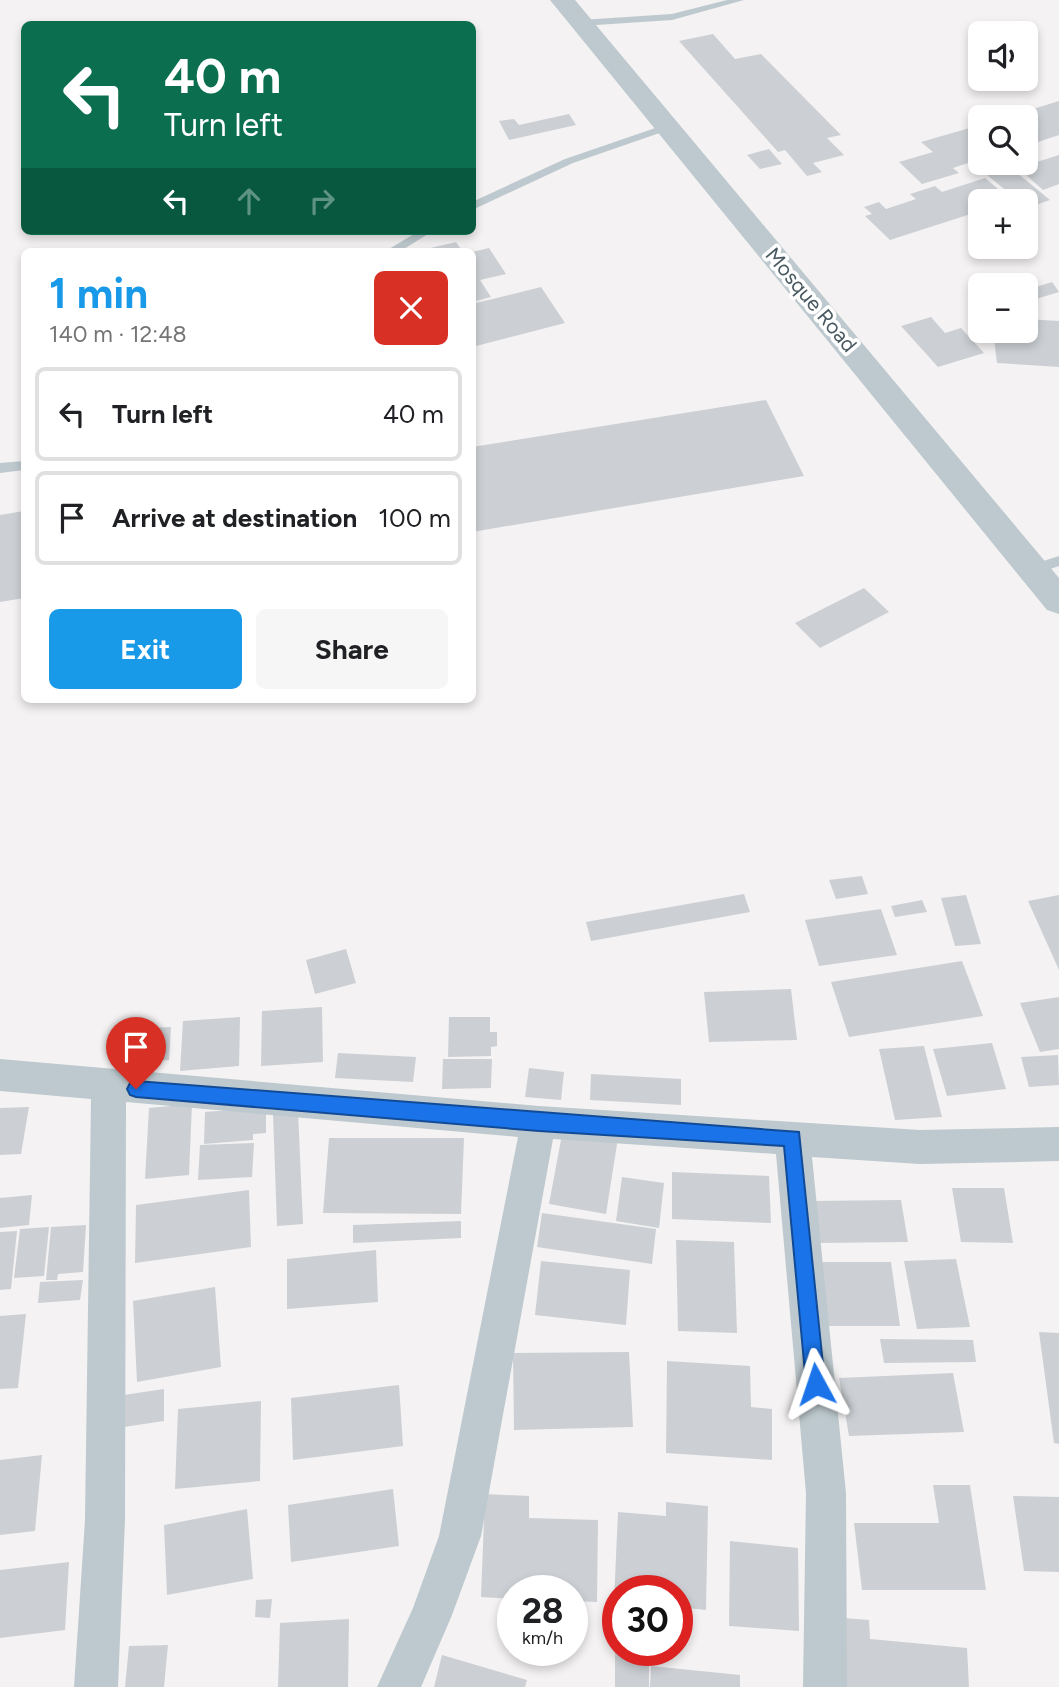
<!DOCTYPE html>
<meta charset="utf-8">
<style>
:root{--surface:#fff;--page:#f6f6f6;--text:#202124;--muted:#757577;--line:#e0e0e0;--accent:#189ae8}
body{margin:0;font-family:Figtree,sans-serif;background:var(--page);color:var(--text);height:100vh;display:flex;flex-direction:column;font-size:26px;white-space:nowrap}
*{box-sizing:border-box;margin:0}
p{font-size:23px;color:var(--muted)}
.icon{flex:none;width:38px;height:38px;fill:none;stroke:currentColor;stroke-width:2;stroke-linecap:round;stroke-linejoin:round}
.map{position:relative;flex:1;overflow:hidden}
.drawer{position:absolute;left:21px;top:248px;width:455px;height:455px;display:flex;flex-direction:column;background:var(--surface);border-radius:10px;box-shadow:0 4px 10px #0003}
.drawer>*{flex:none}
.top-card{position:absolute;left:21px;top:21px;width:455px;height:214px;border-radius:10px;box-shadow:0 4px 10px #0003;background:#0b6e4f;color:#fff;overflow:hidden}
.tools{position:absolute;left:968px;top:21px;display:grid;gap:14px}
.tools a{display:grid;place-items:center;width:70px;height:70px;border-radius:10px;background:var(--surface);box-shadow:0 4px 10px #0003;font-size:35px}
.speed{position:absolute;left:497px;top:1575px;display:flex;gap:14px;font-size:35px;font-weight:700;text-align:center}
.speed>*{display:grid;place-content:center;width:91px;height:91px;border-radius:50%;background:var(--surface);box-shadow:0 4px 10px #0003;line-height:1}
.speed small{font-size:18px;font-weight:400}
.speed .limit{border:10px solid #d22;background:#fff;color:#111}
.pin{position:absolute;display:grid;place-items:center;width:60px;height:60px;color:#fff;margin:-72px -30px;border-radius:50% 50% 50% 0;rotate:-45deg;box-shadow:0 0 7px #0007}
.pin .icon{rotate:45deg}
.me{position:absolute;width:77px;margin:-38px;rotate:355deg;stroke-linejoin:round;filter:drop-shadow(0 0 5px #0008)}
.turn{display:flex;align-items:center;gap:24px;height:147px;padding:0 28px;font-size:32px}
.turn .icon{width:91px;height:91px;stroke-width:2.5}
.turn b{display:block;font-size:49px;line-height:60px}
.lanes{display:flex;align-items:center;height:66px;padding:0 28px;background:#0003;justify-content:center;gap:35px;direction:ltr}
.lanes .off{opacity:.35}
.round{display:grid;place-items:center;flex:none;width:74px;height:74px;border-radius:10px;background:var(--page)}
.head{display:flex;align-items:center;justify-content:space-between;height:119px;padding:0 28px}
h1{font-size:42px;font-weight:700;line-height:52px;color:var(--accent)}
.primary-button{display:flex;gap:14px;margin-top:auto;padding:14px 28px}
.primary-button a{flex:1;height:80px;border-radius:10px;background:var(--accent);color:#fff;font-size:28px;font-weight:700;line-height:80px;text-align:center}
.primary-button a+a{background:var(--page);color:var(--text)}
ul{padding:0;list-style:none}
li{display:flex;align-items:center;gap:21px;height:94px;margin:0 14px 10px;padding:0 14px;border:4px solid var(--line);border-radius:10px}
li div{flex:1}
li b{display:block;font-size:26px}
li em{font-style:normal}
.map>svg:first-child{display:block}
</style>
<div class="map">
<svg width="1059" height="1687" viewBox="0 0 1059 1687">
<rect width="100%" height="100%" fill="#f4f2f2"/>
<path fill="#ccd0d4" d="M713,34L735,59L761,54L841,135L827,138L844,155L813,163L822,172L807,176L785,150L778,152L679,41Z
M1059,101V135L1026,146V117H1007Z
M569,114L576,125L509,140L499,121L514,119L519,125Z
M980,125V159L953,168L959,173L922,184L899,162L933,152L921,142Z
M769,149L782,164L760,169L747,155Z
M1059,155V184L1043,190L1018,168Z
M1010,167L1050,200L1027,208L1026,201H1019L987,175Z
M985,178L1011,200L980,201V211L890,240L865,216L872,214L864,207L879,202L886,209L916,199L910,194L935,186L942,192Z
M456,242L463,252H418V251Z
M489,248L506,274L480,280L491,297L472,302V252Z
M1052,282L1059,292L1026,302V290Z
M541,287L565,323L472,347V304Z
M931,317L945,333L961,328L984,353L938,367L901,326Z
M1026,319L1059,321V367L997,363L993,331H1026Z
M766,400L804,476L472,532V447Z
M24,511V598L0,602V515Z
M864,588L889,612L820,648L795,623Z
M862,876L868,894L836,899L829,880Z
M744,894L750,912L591,941L586,922Z
M966,895L981,944L955,946L941,898Z
M1059,895V970L1028,901Z
M922,900L927,912L895,917L891,906Z
M881,909L897,955L819,966L805,920Z
M346,949L356,983L315,994L306,960Z
M962,961L983,1016L849,1037L831,982Z
M791,989L797,1040L709,1042L704,992Z
M1059,997V1049L1040,1052L1020,1003Z
M322,1007L323,1062L261,1066L262,1011Z
M240,1017L239,1066L180,1071L183,1021Z
M449,1017H490V1032H497V1046L491,1047V1056L448,1057Z
M171,1027L169,1060L145,1062L148,1028Z
M992,1043L1006,1089L947,1096L933,1049Z
M924,1046L942,1117L895,1120L879,1049Z
M338,1053L416,1057L413,1082L335,1078Z
M1058,1055L1059,1085L1029,1087L1021,1057Z
M443,1059H492L491,1088L442,1089Z
M529,1068L564,1072L561,1100L525,1097Z
M591,1074L681,1079V1105L590,1100Z
M192,1104L189,1175L145,1179L149,1108Z
M29,1107L21,1154L0,1155V1108Z
M266,1107V1133L253,1134V1140L204,1144L205,1112Z
M298,1111L303,1224L277,1226L273,1114Z
M563,1129L618,1138L606,1214L549,1204Z
M329,1138H464L461,1214L323,1213Z
M254,1143L252,1177L198,1180L200,1145Z
M672,1172L769,1176L771,1223L672,1219Z
M622,1177L664,1183L659,1228L616,1221Z
M952,1188H1004L1013,1243L961,1242Z
M249,1190L251,1247L135,1263L136,1205Z
M32,1195L29,1225L0,1228V1198Z
M901,1200L908,1242L818,1243L813,1201Z
M542,1213L656,1229L652,1264L537,1247Z
M461,1221V1238L353,1243V1225Z
M86,1225L83,1272L58,1274L57,1280H46L51,1227Z
M49,1227L44,1276L14,1278L20,1229Z
M17,1231L11,1289L0,1290V1232Z
M676,1240L734,1242L737,1333L678,1331Z
M376,1250L378,1302L287,1309V1259Z
M956,1259L970,1327L917,1329L904,1261Z
M541,1261L630,1270L626,1325L535,1315Z
M821,1262H891L900,1326H828Z
M83,1280L80,1300L38,1303L40,1282Z
M215,1287L221,1367L137,1382L133,1301Z
M26,1314L18,1388L0,1389V1316Z
M1039,1332L1059,1333V1444L1054,1443Z
M880,1339L973,1340L976,1362L884,1363Z
M629,1352L633,1427L514,1430L513,1353Z
M667,1361L750,1366L751,1407L772,1409V1460L666,1453Z
M953,1373L964,1432L849,1436L839,1378Z
M399,1385L403,1446L293,1460L291,1398Z
M164,1389V1421L117,1428V1396Z
M261,1401L260,1481L175,1489L178,1409Z
M42,1455L35,1531L0,1535V1460Z
M933,1485H970L986,1590H862L854,1523H939Z
M393,1489L399,1546L291,1562L288,1505Z
M485,1494L529,1496V1518L598,1520L597,1602L572,1601V1591H513V1599L481,1597Z
M1013,1496L1059,1497V1572L1024,1571Z
M666,1502L708,1506L706,1610L677,1607V1591H618V1602L614,1601L618,1512L666,1516Z
M247,1509L253,1579L167,1595L164,1525Z
M730,1541L798,1548L799,1631L729,1626Z
M69,1562L65,1630L0,1638V1570Z
M272,1599L270,1618L255,1617L256,1600Z
M844,1618L869,1620L870,1639L967,1648L969,1687H846Z
M349,1619L348,1687H278L280,1623Z
M615,1625H618V1650H649V1687H615Z
M168,1645L164,1687H125L129,1646Z
M442,1655L527,1680L525,1687H434Z
M651,1666L740,1675V1687H650Z"/>
<g fill="none" stroke-linecap="round" stroke-linejoin="round">
<path fill="#bdc9ce" fill-rule="evenodd" d="M727,0H744L672,20L581,26L576,23L581,20L672,14Z
M667,124L671,125V129L573,163L472,210V202L565,159Z
M419,231H433L399,252H384Z
M24,461V470L0,473V463Z
M1059,556V566L1033,575L1026,570L1028,566Z"/>
<path fill="#bdc9ce" fill-rule="evenodd" d="M0,1059L539,1106L920,1130L1059,1127V1161L920,1164L812,1157L846,1493L847,1687H803L806,1493L776,1154L553,1139L481,1536L452,1615L421,1687H377L413,1608L439,1536L518,1137L126,1102L125,1520L118,1687H74L85,1520L91,1099L0,1091Z"/>
<path fill="#bdc9ce" fill-rule="evenodd" d="M550,0H575L1059,578V614L1047,610Z"/>
</g>
<path fill="#1a73e8" stroke="#114b97" stroke-width="2" d="M136,1081L799,1132L825,1384L822,1391L816,1394L809,1391L806,1384L784,1146L539,1131L136,1097L130,1095L127,1089L130,1083Z"/>
<g text-anchor="middle" stroke-width="7" stroke-linejoin="round" paint-order="stroke">
<g font-size="21" fill="#495960" stroke="#fff">
<text transform="translate(811 300) rotate(50)" y="7">Mosque Road</text>
</g>
</g>
</svg>
<div class="tools">
<a><svg class="icon" aria-label="sound" viewBox="0 0 24 24"><path d="M4 9h4l5-4v14l-5-4H4zM17 9q2 3 0 6"/></svg></a>
<a><svg class="icon" aria-label="search" viewBox="0 0 24 24"><circle cx="10" cy="10" r="6"/><path d="M15 15l6 6"/></svg></a>
<a>+</a>
<a>−</a>
</div>
<div class="speed"><div>28<small>km/h</small></div><div class="limit">30</div></div>
<div class="pin" style="left:136px;top:1089px;background:#d93025"><svg class="icon" aria-label="arrive" viewBox="0 0 24 24"><path d="M6 21V4h12l-3 4 3 4H6"/></svg></div>
<svg class="me" style="left:816px;top:1384px" viewBox="-20 -20 40 40"><path d="M0-17L14 15 0 8-14 15z" fill="#1a73e8" stroke="#fff" stroke-width="4"/></svg>
<div class="top-card">
<div class="turn"><svg class="icon" aria-label="left" viewBox="0 0 24 24"><path d="M17 20v-9H6M10 6l-5 5 5 5"/></svg><div><b>40 m</b>Turn left</div></div>
<div class="lanes"><svg class="icon" aria-label="left" viewBox="0 0 24 24"><path d="M17 20v-9H6M10 6l-5 5 5 5"/></svg><svg class="icon off" aria-label="ahead" viewBox="0 0 24 24"><path d="M12 20V5M6 11l6-6 6 6"/></svg><svg class="icon off" aria-label="right" viewBox="0 0 24 24"><path d="M7 20v-9h11M14 6l5 5-5 5"/></svg></div>
</div>
<section class="drawer">
<div class="head"><div><h1>1 min</h1><p>140 m · 12:48</p></div><a class="round" style="background:#d93025;color:#fff"><svg class="icon" aria-label="close" viewBox="0 0 24 24"><path d="M6 6l12 12M18 6L6 18"/></svg></a></div>
<ul>
<li><svg class="icon" aria-label="left" viewBox="0 0 24 24"><path d="M17 20v-9H6M10 6l-5 5 5 5"/></svg><div><b>Turn left</b></div><em>40 m</em></li>
<li><svg class="icon" aria-label="arrive" viewBox="0 0 24 24"><path d="M6 21V4h12l-3 4 3 4H6"/></svg><div><b>Arrive at destination</b></div><em>100 m</em></li>
</ul>
<div class="primary-button"><a>Exit</a><a>Share</a></div>
</section>
</div>
